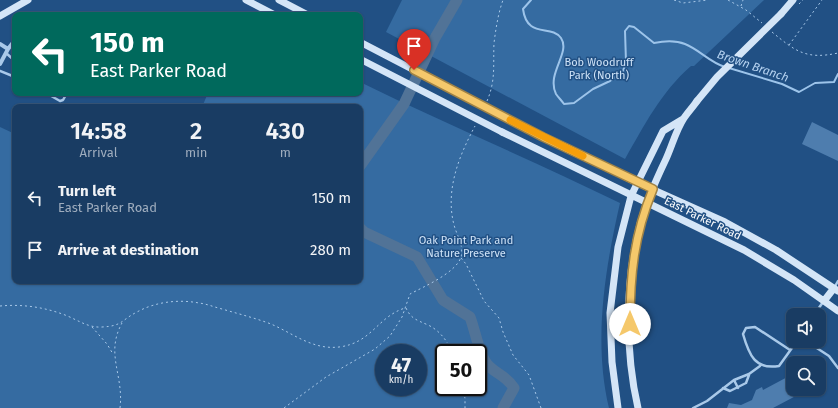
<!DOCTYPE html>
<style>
:root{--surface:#193c63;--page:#26476c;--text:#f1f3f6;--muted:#9fadbe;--line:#375678}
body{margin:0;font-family:"Fira Sans",sans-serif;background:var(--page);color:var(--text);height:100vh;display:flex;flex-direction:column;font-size:15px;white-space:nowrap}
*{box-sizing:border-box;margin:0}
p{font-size:13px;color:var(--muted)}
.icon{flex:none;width:22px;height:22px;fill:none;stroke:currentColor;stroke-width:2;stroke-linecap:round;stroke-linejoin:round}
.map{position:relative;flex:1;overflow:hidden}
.panel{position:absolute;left:12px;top:104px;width:351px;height:180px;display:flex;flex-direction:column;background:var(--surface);border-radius:8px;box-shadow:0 1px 3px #0004,0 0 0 1px var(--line)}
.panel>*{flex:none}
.guide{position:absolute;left:12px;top:12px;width:351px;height:84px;border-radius:8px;box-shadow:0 1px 3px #0004,0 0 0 1px var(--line);background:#00695c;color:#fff;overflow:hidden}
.buttons{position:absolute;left:786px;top:308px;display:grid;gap:8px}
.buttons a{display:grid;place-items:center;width:40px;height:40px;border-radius:8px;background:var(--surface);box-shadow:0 1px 3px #0004,0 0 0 1px var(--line);font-size:20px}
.speed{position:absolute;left:375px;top:344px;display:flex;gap:8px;font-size:20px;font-weight:700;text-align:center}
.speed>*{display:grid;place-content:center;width:52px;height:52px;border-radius:50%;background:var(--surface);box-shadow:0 1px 3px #0004,0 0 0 1px var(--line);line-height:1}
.speed small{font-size:10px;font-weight:400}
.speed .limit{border:2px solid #111;border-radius:6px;background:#fff;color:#111}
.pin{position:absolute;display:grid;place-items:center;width:34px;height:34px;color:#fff;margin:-41px -17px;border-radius:50% 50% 50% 0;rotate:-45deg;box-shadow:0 0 4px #0007}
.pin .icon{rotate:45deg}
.me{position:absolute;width:44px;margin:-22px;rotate:0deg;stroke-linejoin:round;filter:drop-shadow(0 0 3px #0008)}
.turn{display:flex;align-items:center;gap:14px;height:84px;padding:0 12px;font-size:18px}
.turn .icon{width:52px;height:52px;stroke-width:2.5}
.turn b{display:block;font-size:28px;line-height:34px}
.eta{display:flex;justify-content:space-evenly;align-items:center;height:68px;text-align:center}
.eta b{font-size:24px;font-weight:600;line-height:28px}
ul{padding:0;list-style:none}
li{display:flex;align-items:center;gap:12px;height:52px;padding:0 12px}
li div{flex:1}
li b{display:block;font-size:15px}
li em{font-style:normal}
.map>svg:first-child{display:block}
</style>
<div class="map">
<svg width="838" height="408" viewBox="0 0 838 408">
<rect width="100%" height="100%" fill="#215084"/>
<path fill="#356ba1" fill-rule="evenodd" d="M402,0H764L694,66H691C661,92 644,126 625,159L386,32Z
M360,82C446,124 534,161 620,203C605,269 593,341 609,408H0V127L15,134V281H360V107H202L208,93H360ZM384,353H418V387H384ZM444,353H478V387H444Z"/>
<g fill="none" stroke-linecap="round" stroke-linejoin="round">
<path stroke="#9dc4ea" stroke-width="2" d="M531,0L523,9C527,39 551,24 561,38C571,53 546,73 556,94C558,97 562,101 564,104L574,103L593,89L610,81L623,71L626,62L625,31L629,26L634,27L654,43C664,41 675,40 685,44C700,50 709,62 725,67
M729,68L782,84L799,92L815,83L834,82L838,74"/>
<path stroke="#517397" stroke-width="11" d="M360,166L404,104L435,38L457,0
M360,228L364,232L417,257L443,300L470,317C475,330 479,354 487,364C495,374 505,374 514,388L503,408"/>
</g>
<path fill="#4e7dae" d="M812,122L838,135V161L802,144Z
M793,374V389H809L773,408H727L729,403L741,405L752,400L756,390L762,387L763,390Z"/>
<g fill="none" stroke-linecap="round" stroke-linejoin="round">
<path stroke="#a9c9e9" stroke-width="1" stroke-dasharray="2 3" stroke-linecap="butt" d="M674,0L683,3L708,0
M728,0L746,10L762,23
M799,4L803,0
M741,6L743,0
M772,32C795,51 806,60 838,53
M789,45L822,0
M487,101C496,80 493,65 494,43C496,28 498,14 503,0
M461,258L466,264L484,301L499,318L503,332L513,355L529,375L541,408
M0,306C22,304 44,307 65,315C78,320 88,328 102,327C123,326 121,320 137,312C155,302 178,299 199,303C207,304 214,307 222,309C239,314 255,318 271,324C294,334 313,350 339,347C372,343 377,317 405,308
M406,308C411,319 417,320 428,325C439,330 448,341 452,353
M92,327L107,344L113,354
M461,387L465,398V408
M120,408C124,375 105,354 122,323
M284,408L326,377L375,349L390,336L402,317L410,294C423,287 456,273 461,257C464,245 457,236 454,225C445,190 459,156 475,126"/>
<path stroke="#a9c9e9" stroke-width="2.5" d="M6,53L15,61
M0,71L15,77
M46,93L60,101L63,100L67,93
M834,288L838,281
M814,315L823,302
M806,341L829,356L838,368
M790,350L755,327L746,328L743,334C749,355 755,370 779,366L797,341
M734,380L738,388
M723,388L730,391L746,383L749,375
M693,408L707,401L734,380L749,374L760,366"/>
<path stroke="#a9c9e9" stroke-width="4" d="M0,44L8,49
M0,64L8,49L15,40"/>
<path stroke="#d4e5f7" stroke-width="7" d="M246,0L275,15
M279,0L308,15
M781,14L793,0
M0,16L28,0
M508,119L638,183L725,222L776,250L838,291
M502,132L744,250L794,280L838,311
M824,301L834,288
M618,408L612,362L610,313L618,247L631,196L663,131L683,119
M638,408C625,352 625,280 640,224C646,202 656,180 666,159C672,146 676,130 684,118C688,112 693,107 697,101"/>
<path stroke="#d4e5f7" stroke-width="7" d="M360,42L508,119
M360,59L502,132
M697,101L717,77L781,14"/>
</g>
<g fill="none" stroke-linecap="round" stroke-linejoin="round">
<defs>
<path id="route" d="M414,70L543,137L653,189C634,235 630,275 630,324"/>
</defs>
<use href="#route" stroke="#9f8246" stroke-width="10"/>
<use href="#route" stroke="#f5c86b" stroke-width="7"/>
<path stroke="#f59e0b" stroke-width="7" d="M510,120L583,156"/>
</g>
<g text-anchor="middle" stroke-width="3" stroke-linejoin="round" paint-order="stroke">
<g font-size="11" fill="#cee2f7" stroke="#215084">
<text x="599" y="66">Bob Woodruff<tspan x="599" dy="13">Park (North)</tspan></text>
<text x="466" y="244">Oak Point Park and<tspan x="466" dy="13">Nature Preserve</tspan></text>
</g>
<g font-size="11" fill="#fff" stroke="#215084">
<text transform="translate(703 218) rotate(26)" y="4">East Parker Road</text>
</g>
<g font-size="12" font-style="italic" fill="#b5d2f0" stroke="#215084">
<text transform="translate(753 66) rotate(19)" y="4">Brown Branch</text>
</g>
</g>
</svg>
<div class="buttons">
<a><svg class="icon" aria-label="sound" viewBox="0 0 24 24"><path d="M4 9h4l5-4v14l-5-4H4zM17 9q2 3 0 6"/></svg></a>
<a><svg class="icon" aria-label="search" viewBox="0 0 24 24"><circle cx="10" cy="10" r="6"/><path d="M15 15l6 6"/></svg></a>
</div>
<div class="speed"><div>47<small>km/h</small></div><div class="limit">50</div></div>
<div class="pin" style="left:414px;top:70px;background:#d93025"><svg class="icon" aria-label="arrive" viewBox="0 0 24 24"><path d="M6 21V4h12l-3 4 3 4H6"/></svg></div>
<svg class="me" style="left:630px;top:324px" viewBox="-20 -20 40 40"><circle r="19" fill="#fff"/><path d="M0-13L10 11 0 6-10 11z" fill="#f5c86b"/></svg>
<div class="guide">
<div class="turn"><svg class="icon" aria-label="left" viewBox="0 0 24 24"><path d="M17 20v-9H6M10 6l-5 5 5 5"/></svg><div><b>150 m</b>East Parker Road</div></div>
</div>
<section class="panel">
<div class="eta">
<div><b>14:58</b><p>Arrival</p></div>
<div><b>2</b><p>min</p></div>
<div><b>430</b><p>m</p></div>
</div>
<ul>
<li><svg class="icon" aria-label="left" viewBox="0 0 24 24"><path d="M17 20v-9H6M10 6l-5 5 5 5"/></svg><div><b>Turn left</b><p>East Parker Road</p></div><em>150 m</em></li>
<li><svg class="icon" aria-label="arrive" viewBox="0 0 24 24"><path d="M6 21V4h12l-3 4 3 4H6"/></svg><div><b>Arrive at destination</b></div><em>280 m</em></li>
</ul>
</section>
</div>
